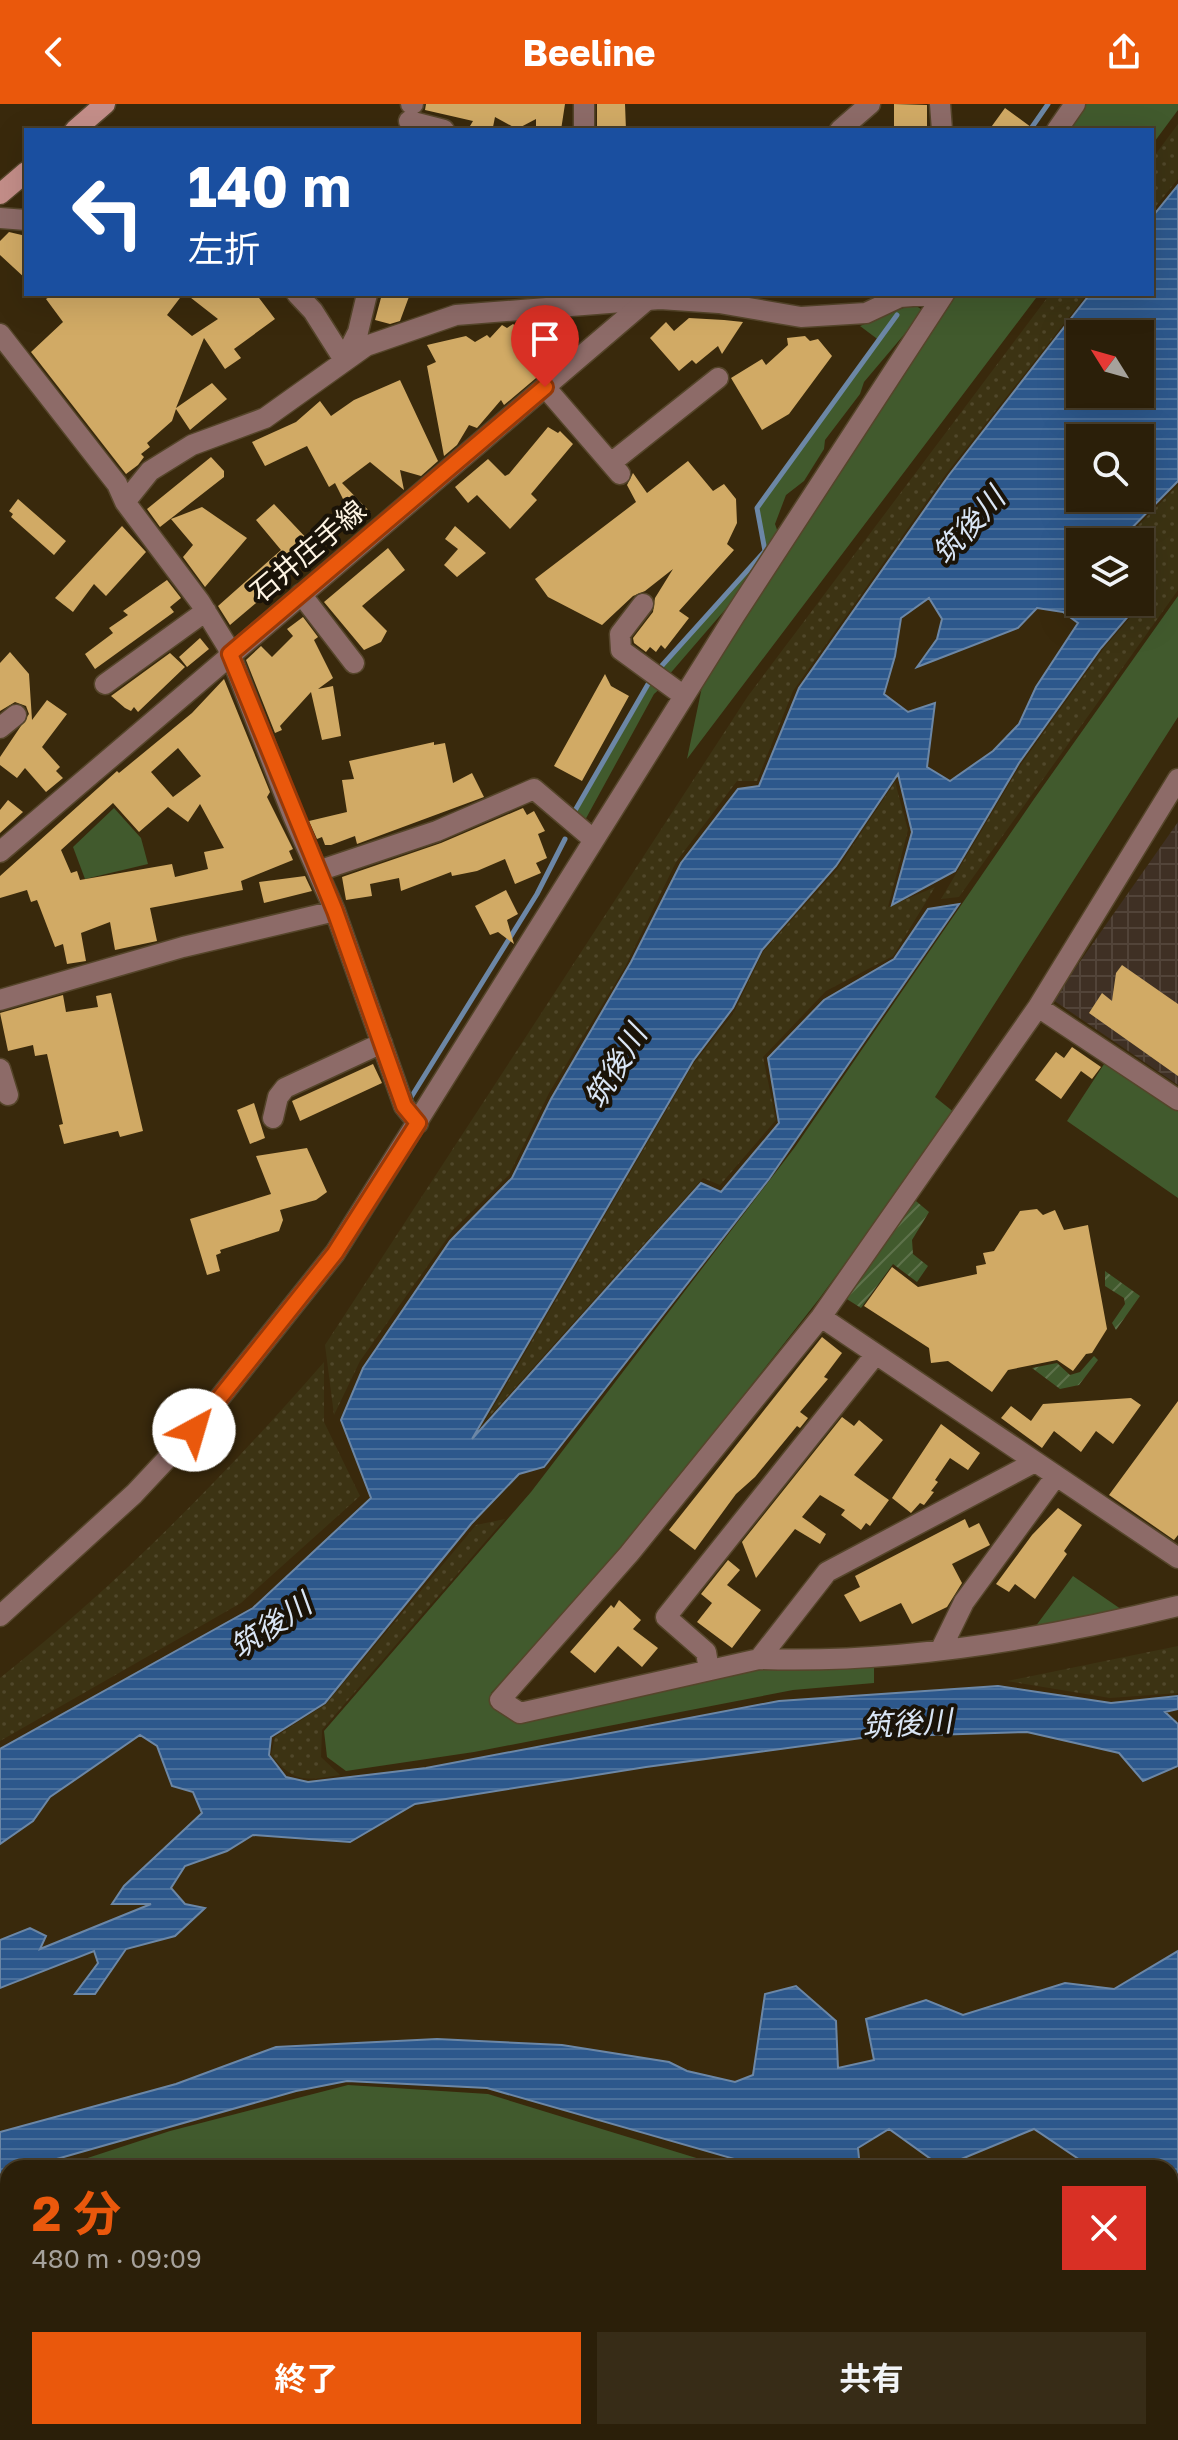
<!DOCTYPE html>
<html lang="ja">
<meta charset="utf-8">
<style>
:root{--surface:#2b1f09;--page:#372c17;--text:#f1f3f6;--muted:#a6a29c;--line:#473d2a;--accent:#ea580c}
body{margin:0;font-family:"Golos Text","Noto Sans JP",sans-serif;background:var(--page);color:var(--text);height:100vh;display:flex;flex-direction:column;font-size:30px;white-space:nowrap}
*{box-sizing:border-box;margin:0}
p{font-size:26px;color:var(--muted)}
.icon{flex:none;width:44px;height:44px;fill:none;stroke:currentColor;stroke-width:2;stroke-linecap:round;stroke-linejoin:round}
.map{position:relative;flex:1;overflow:hidden}
.sheet{position:absolute;left:0px;top:2056px;width:1178px;height:280px;display:flex;flex-direction:column;background:var(--surface);border-radius:24px 24px 0 0;box-shadow:0 8px 32px #0002,0 0 0 2px var(--line)}
.sheet>*{flex:none}
.banner{position:absolute;left:24px;top:24px;width:1130px;height:168px;border-radius:0px;box-shadow:0 8px 32px #0002,0 0 0 2px var(--line);background:#1a4fa0;color:#fff;overflow:hidden}
.needle{width:52px;rotate:307deg}
.fabs{position:absolute;left:1066px;top:216px;display:grid;gap:16px}
.fabs a{display:grid;place-items:center;width:88px;height:88px;border-radius:0px;background:var(--surface);box-shadow:0 8px 32px #0002,0 0 0 2px var(--line);font-size:40px}
.pin{position:absolute;display:grid;place-items:center;width:68px;height:68px;color:#fff;margin:-82px -34px;border-radius:50% 50% 50% 0;rotate:-45deg;box-shadow:0 0 8px #0007}
.pin .icon{rotate:45deg}
.me{position:absolute;width:88px;margin:-44px;rotate:39deg;stroke-linejoin:round;filter:drop-shadow(0 0 6px #0008)}
.turn{display:flex;align-items:center;gap:28px;height:168px;padding:0 32px;font-size:36px}
.turn .icon{width:104px;height:104px;stroke-width:2.5}
.turn b{display:block;font-size:56px;line-height:68px}
.round{display:grid;place-items:center;flex:none;width:84px;height:84px;border-radius:0px;background:var(--page)}
.summary{display:flex;align-items:center;justify-content:space-between;height:136px;padding:0 32px}
h1{font-size:48px;font-weight:700;line-height:60px;color:var(--accent)}
.cta{display:flex;gap:16px;margin-top:auto;padding:16px 32px}
.cta a{flex:1;height:92px;border-radius:0px;background:var(--accent);color:#fff;font-size:32px;font-weight:700;line-height:92px;text-align:center}
.cta a+a{background:var(--page);color:var(--text)}
header{display:flex;justify-content:space-between;align-items:center;height:104px;padding:0 32px;background:var(--accent);color:#fff;font-size:36px;font-weight:700}
.map>svg:first-child{display:block}
</style>
<header><svg class="icon" aria-label="back" viewBox="0 0 24 24"><path d="M15 5l-7 7 7 7"/></svg>Beeline<svg class="icon" aria-label="share" viewBox="0 0 24 24"><path d="M12 15V3M7 8l5-5 5 5M5 13v7h14v-7"/></svg></header>
<div class="map">
<svg width="1178" height="2336" viewBox="0 0 1178 2336">
<defs>
<pattern id="industrial-grid" width="8" height="8" patternUnits="userSpaceOnUse" patternTransform="scale(2)"><rect width="8" height="8" fill="#3f3024"/><path d="M0 4h8M4 0v8" fill="none" stroke="#524439"/></pattern>
<pattern id="forest-crowns" width="20" height="18" patternUnits="userSpaceOnUse" patternTransform="scale(2)"><rect width="20" height="18" fill="#4c6e30"/><path d="M2 6a3 3 0 1 1 6 0M12 15a3 3 0 1 1 6 0" fill="none" stroke="#67834e"/></pattern>
<pattern id="sand-dots" width="8" height="8" patternUnits="userSpaceOnUse" patternTransform="scale(2)"><rect width="8" height="8" fill="#3c3313"/><path d="M2 2h.1M6 6h.1" fill="none" stroke="#50472a" stroke-width="1.8" stroke-linecap="round"/></pattern>
<pattern id="garden-furrows" width="10" height="10" patternUnits="userSpaceOnUse" patternTransform="scale(2)"><rect width="10" height="10" fill="#415a2d"/><path d="M-1 1l2-2M0 10L10 0M9 11l2-2" fill="none" stroke="#5e724b"/></pattern>
<pattern id="water-rules" width="6" height="5" patternUnits="userSpaceOnUse" patternTransform="scale(2)"><rect width="6" height="5" fill="#2d588c"/><path d="M0 2.5h6" fill="none" stroke="#4c719c"/></pattern>
</defs>
<rect width="100%" height="100%" fill="#39290c"/>
<path fill="url(#industrial-grid)" d="M1178,718V981L1053,896Z"/>
<path fill="#415a2d" d="M1086,0H1178V6L1152,41V26H1068Z
M957,190H1039L687,655L703,578Z
M913,200L924,207L864,278L860,290L825,336L824,345L804,377L786,391L775,420L780,434L766,446L759,404L880,237L860,222Z
M749,467L755,471L668,572L660,566Z
M1178,492V613L935,993L955,1009L819,1195L624,1443L491,1589L515,1616L765,1562L874,1557V1579L793,1586L474,1648L346,1667L327,1653L324,1627L531,1388L795,1043L1034,695Z
M653,576L663,582L654,590L584,718L574,712Z
M114,704L141,734L148,760L85,775L73,743Z
M1108,954L1178,1000V1094L1067,1017Z
M1073,1472L1128,1510L1035,1523Z
M348,1981L488,1990L729,2064H57L170,2027Z
M8,2080V2242H0V2082Z
M0,2288L8,2289V2328H62L39,2336H0Z"/>
<path fill="url(#forest-crowns)" d="M1178,2098V2336H759L763,2328H1170V2101Z"/>
<path fill="url(#sand-dots)" d="M1178,20V75L1152,107V55Z
M1050,190H1087L946,370L793,587L757,677H737L676,758L625,863L549,989L509,1071L453,1126L360,1257L334,1311L325,1241L748,592Z
M1178,381V486L959,793L941,795L1020,662L1104,544L1148,493L1140,481V438H1122Z
M895,678L908,726L888,803L935,783L893,852L826,887L763,953L776,1016L720,1081L703,1074L486,1316L694,959L733,910L763,848L838,764Z
M324,1258V1318L360,1392L241,1499L0,1637V1574C118,1480 225,1372 324,1258Z
M505,1415L322,1626L321,1653L340,1671C306,1676 295,1680 271,1651L275,1633L326,1600L476,1421Z
M1178,1542V1589L1110,1594L1007,1577Z"/>
<path fill="url(#garden-furrows)" d="M910,1092L929,1108L912,1136L913,1150L928,1162L917,1178L893,1160L861,1204L842,1192Z
M1105,1167L1140,1192L1116,1226L1112,1219L1125,1200L1124,1194L1105,1182Z
M1094,1252L1098,1256L1079,1281L1060,1285L1032,1264L1057,1259L1070,1271L1080,1268Z"/>
<path fill="url(#water-rules)" stroke="#6c87a6" stroke-width="2" fill-rule="evenodd" d="M1178,81V377L1118,438H1080V498H1140V490L1143,495L1101,544L1019,659L955,767L892,801L912,728L898,670L836,762L762,846L733,904L693,957L472,1335L701,1079L721,1088L779,1019L768,954L824,896L894,855L928,805L959,800L769,1075L544,1363L519,1370L471,1420L325,1599L271,1633L269,1651L286,1673L308,1678L426,1664L779,1597L998,1582L1111,1599L1178,1592V1605L1165,1608L1178,1620V1662L1143,1677L1119,1649L1027,1628L869,1633L646,1663L415,1700L350,1738L253,1731L227,1747L185,1762L171,1784L185,1800L205,1804L175,1832L126,1845L95,1890H75L98,1859L94,1847L0,1884V1836L30,1824L46,1832L40,1845L151,1800H112L124,1782L202,1709L193,1688L172,1682L157,1642L140,1631L50,1693L33,1717L0,1740V1645L253,1504L371,1394L341,1316L363,1264L450,1137L512,1074L551,995L631,858L681,759L738,685L759,682L799,584L949,371L1090,190H1152V113ZM1080,230H1140V290H1080ZM1080,334H1140V394H1080ZM929,494L942,515L937,535L917,563L1018,524L1037,504L1063,508L1078,519L1036,583L1019,620L993,647L950,677L927,663L935,599L908,608L884,590L895,552L901,514Z
M1178,1847V2070L1170,2073V2064H1092L1034,2025L942,2063L889,2025L858,2044L860,2064H766L487,1984L347,1977L296,1987L25,2064H8V2069L0,2071V2028L176,1980L276,1943L437,1935L562,1941L669,1958L687,1967L735,1978L753,1971L765,1890L796,1882L836,1917L838,1964L874,1956L866,1915L926,1896L963,1911L1065,1879L1114,1885Z"/>
<g fill="none" stroke-linecap="round" stroke-linejoin="round">
<path stroke="#6c87a6" stroke-width="5" d="M1030,26L1048,0
M657,567L765,447L757,404L897,211
M573,710L651,575
M410,995L537,790L565,735"/>
</g>
<path fill="#d1aa65" fill-rule="evenodd" d="M426,0H565L561,26H536V15L517,25L495,13L493,23L470,22L473,17L425,6Z
M597,0H625L626,26H597Z
M894,0L927,1V26H894Z
M1005,4L1035,26H989Z
M9,128L26,132V175L0,151V137Z
M54,190H183L167,211L192,232L218,215L186,190H256L275,215L234,245L241,254L225,265L204,234L176,304L212,279L227,295L190,326L176,305L172,317L147,339L150,343L141,350L144,353L138,361L126,370L31,248L63,218L46,195Z
M382,190H410L400,217L390,220L375,216Z
M689,214L724,216L743,218L722,250L718,242L696,260L692,256L679,267L650,234L666,218L674,227Z
M553,216L556,221L523,248L542,269L504,301L501,296L477,324L469,321L457,341L444,352L427,262L436,258L427,241L466,232L475,238L487,231L490,234L502,221L507,224L513,220L525,229L541,217Z
M805,232L810,237L818,235L832,252L789,310L762,326L731,274L762,255L766,261L788,241L787,234Z
M400,276L438,357L421,372L400,366L404,386L370,358L342,379L371,409L354,425L342,410L348,405L335,379L329,383L307,342L265,362L252,338L296,318L320,297L331,312L354,296Z
M548,323L558,329L560,327L573,340L531,390L537,396L510,425L477,391L468,399L455,383L488,355L505,372L509,370Z
M211,353L224,367V373L160,423L147,405Z
M688,357L713,387L724,380L736,395L737,419L727,440L734,446L679,507L689,514L665,545L661,541L656,548L650,543L646,548L634,539L633,534L653,508L655,494L673,465L645,487L633,492L602,521L548,493L535,475L636,398L627,381L633,369L647,389Z
M18,395L66,437L54,451L11,413L13,410L9,407Z
M274,400L311,439L275,471L281,478L230,521L218,502L281,446L256,416Z
M202,403L247,434L205,483L183,453L193,441L171,415Z
M122,422L146,448L106,492L94,480L73,508L55,494Z
M455,422L486,449L457,473L444,461L458,445L445,435Z
M388,444L405,466L362,502L387,527L381,538L364,546L324,498Z
M167,476L181,494L170,503L174,508L95,565L85,550L113,529L109,524L128,511L123,507Z
M303,513L318,533L314,536L333,574L318,585L333,582L341,632L322,636L311,588L280,622L282,626L275,629L246,556L261,542L272,553L293,532L287,525Z
M200,534L209,545L187,563L179,553Z
M10,548L29,570L32,616L47,596L67,610L42,643L60,663L56,667L63,674L46,688L25,664L17,674L0,661V653L29,610L26,602L15,598L0,607V559Z
M170,549L185,563L138,608L134,603L131,607L125,604L111,592Z
M605,570L611,582L629,592L582,677L554,662Z
M224,575L270,688L267,693L293,745L289,747L293,756L241,777L243,786L150,804L157,837L115,846L110,818L81,829L86,857L67,860L63,840L55,843L37,796L31,798L27,786L0,794V772L117,667L119,669L192,609ZM178,644L201,672L173,693L151,668ZM113,699L139,728L168,703L188,718L200,700L224,744L204,748L208,765L175,773L172,760L80,776L77,767L71,769L61,746Z
M434,638V641L445,639L453,679L472,669L484,693L357,740L355,732L331,741H325L322,733L317,735L309,717L347,708L342,676L354,675L349,657Z
M8,696L23,708L0,729V706Z
M523,704L527,711L534,707L545,727L538,730L547,754L536,759L541,769L515,780L505,755L477,767L452,772L451,768L401,787L399,774L370,780L372,792L346,796L342,773L441,739Z
M305,772L312,787L264,799L259,778Z
M506,786L518,810L507,816L514,840L498,828L490,831L475,802Z
M1122,861L1178,900V972L1089,909L1102,889L1112,897L1116,869Z
M111,889L143,1027L120,1033L118,1027L64,1040L59,1021L63,1020L47,950L35,952L33,941L8,947L0,909L63,891L66,908L98,903L96,892Z
M1072,943L1101,963L1092,975L1081,967L1061,995L1035,976L1056,948L1064,954Z
M373,960L382,979L300,1017L292,997Z
M254,999L265,1034L250,1040L237,1006Z
M307,1044L327,1088L316,1096L280,1106L283,1116L279,1127L220,1146L221,1149L216,1151L220,1167L207,1171L190,1115L271,1090L256,1052Z
M1037,1105L1043,1111L1055,1106L1064,1126L1088,1121L1107,1225L1092,1249L1086,1250L1073,1267L1057,1256L1008,1266L992,1288L948,1257L931,1259L929,1244L864,1202L892,1163L918,1183L977,1170L976,1162L986,1160L983,1149L994,1147L1020,1107Z
M822,1233L842,1249L824,1273L828,1275L800,1308L808,1314L800,1324L797,1322L755,1373L736,1390L695,1446L669,1426Z
M1131,1294L1141,1301L1113,1340L1096,1327L1081,1348L1054,1327L1042,1344L1001,1314L1011,1302L1031,1317L1043,1300Z
M1178,1297V1431L1174,1436L1109,1391Z
M842,1313L854,1322L859,1316L883,1336L854,1371L889,1396L870,1422L866,1419L861,1426L841,1411L845,1406L820,1391L802,1413L826,1430L820,1440L795,1425L756,1474L742,1438Z
M941,1320L980,1349L968,1366L950,1354L935,1376L938,1378L931,1387L934,1388L924,1401L920,1399L911,1409L892,1394Z
M1058,1404L1082,1421L1064,1447L1067,1450L1035,1495L1015,1480L1009,1488L996,1480L1032,1431Z
M965,1415L969,1424L979,1419L990,1441L952,1460L962,1479L947,1503L912,1520L901,1499L860,1518L844,1491L860,1483L855,1472Z
M728,1456L740,1466L727,1481L761,1506L732,1544L697,1518L712,1499L701,1490Z
M619,1496L641,1516L633,1525L658,1544L642,1563L618,1542L595,1569L570,1548L611,1501L614,1504Z"/>
<g fill="none" stroke-linecap="round" stroke-linejoin="round">
<path stroke="#57472c" stroke-width="22" stroke-dasharray="22 11" stroke-linecap="butt" d="M897,2328L931,2336"/>
<defs>
<path id="minor" d="M411,0H413
M940,0L942,26
M409,17L444,26
M584,26V0
M1057,26L1075,0
M0,114L26,116
M297,190L313,207L344,256
M0,230L117,380L125,398L200,498L227,542L293,712L335,807L404,1002L418,1019
M344,256L358,228L367,190
M545,283L620,370
M611,359L718,274
M125,398L150,367L192,341L265,314L366,242L456,211L660,195L719,199L801,213L866,209L900,193L938,190
M301,490L354,559
M643,500L620,530L621,546L684,592
M105,580L206,507
M0,624L16,611
M1178,675L1038,903L821,1213L629,1450L500,1596L520,1609L759,1555C898,1560 1044,1535 1178,1502
M318,767L437,727L534,685L594,736
M0,896L183,843L335,807
M1038,903L1178,996
M0,965L8,991
M273,1014L278,993L285,984L382,939
M821,1213L1178,1454
M0,1512L134,1390L194,1326L335,1149L735,511L944,190
M941,1545L964,1498L1056,1372
M759,1555L827,1468L1035,1358
M709,1566L706,1548L666,1513L876,1250
M527,2332L528,2336
M744,2336L747,2330"/>
<path id="tertiary" d="M840,26L870,0
M0,748L654,190
M1170,2087L1178,2084
M0,2269L8,2271"/>
<path id="secondary" d="M75,26L105,0
M0,90L26,68"/>
<path id="trunk" d="M592,2328L626,2336
M141,2336L186,2328"/>
</defs>
<use href="#minor" stroke="#55452a" stroke-width="23"/>
<use href="#tertiary" stroke="#55452a" stroke-width="23"/>
<use href="#secondary" stroke="#55452a" stroke-width="23"/>
<use href="#trunk" stroke="#55452a" stroke-width="25"/>
<use href="#minor" stroke="#8d6b68" stroke-width="20"/>
<use href="#tertiary" stroke="#8d6b68" stroke-width="20"/>
<use href="#secondary" stroke="#c48e89" stroke-width="20"/>
<use href="#trunk" stroke="#f6bab5" stroke-width="22"/>
</g>
<g fill="none" stroke-linecap="round" stroke-linejoin="round">
<defs>
<path id="route" d="M194,1326L335,1149L418,1019L404,1002L335,807L230,550L545,283"/>
</defs>
<use href="#route" stroke="#983908" stroke-width="20"/>
<use href="#route" stroke="#ea580c" stroke-width="14"/>
</g>
<g text-anchor="middle" stroke-width="8" stroke-linejoin="round" paint-order="stroke">
<g font-size="28" fill="#fef4e3" stroke="#1a1308">
<text transform="translate(308 447) rotate(-40)" y="10">石井庄手線</text>
</g>
<g font-size="30" font-style="italic" fill="#d9e5f5" stroke="#1a1308">
<text transform="translate(969 422) rotate(-48)" y="10">筑後川</text>
<text transform="translate(616 963) rotate(-59)" y="10">筑後川</text>
<text transform="translate(271 1522) rotate(-34)" y="10">筑後川</text>
<text transform="translate(907 1620) rotate(-4)" y="10">筑後川</text>
</g>
</g>
</svg>
<div class="fabs">
<a><svg class="needle" viewBox="-14 -14 28 28"><path d="M0-13l5 13h-10z" fill="#e53935"/><path d="M0 13l5-13h-10z" fill="#a6a29c"/></svg></a>
<a><svg class="icon" aria-label="search" viewBox="0 0 24 24"><circle cx="10" cy="10" r="6"/><path d="M15 15l6 6"/></svg></a>
<a><svg class="icon" aria-label="layers" viewBox="0 0 24 24"><path d="M12 4l9 5-9 5-9-5zM3 14l9 5 9-5"/></svg></a>
</div>
<div class="pin" style="left:545px;top:283px;background:#d93025"><svg class="icon" aria-label="arrive" viewBox="0 0 24 24"><path d="M6 21V4h12l-3 4 3 4H6"/></svg></div>
<svg class="me" style="left:194px;top:1326px" viewBox="-20 -20 40 40"><circle r="19" fill="#fff"/><path d="M0-13L10 11 0 6-10 11z" fill="#ea580c"/></svg>
<div class="banner">
<div class="turn"><svg class="icon" aria-label="left" viewBox="0 0 24 24"><path d="M17 20v-9H6M10 6l-5 5 5 5"/></svg><div><b>140 m</b>左折</div></div>
</div>
<section class="sheet">
<div class="summary"><div><h1>2 分</h1><p>480 m · 09:09</p></div><a class="round" style="background:#d93025;color:#fff"><svg class="icon" aria-label="close" viewBox="0 0 24 24"><path d="M6 6l12 12M18 6L6 18"/></svg></a></div>
<div class="cta"><a>終了</a><a>共有</a></div>
</section>
</div>
